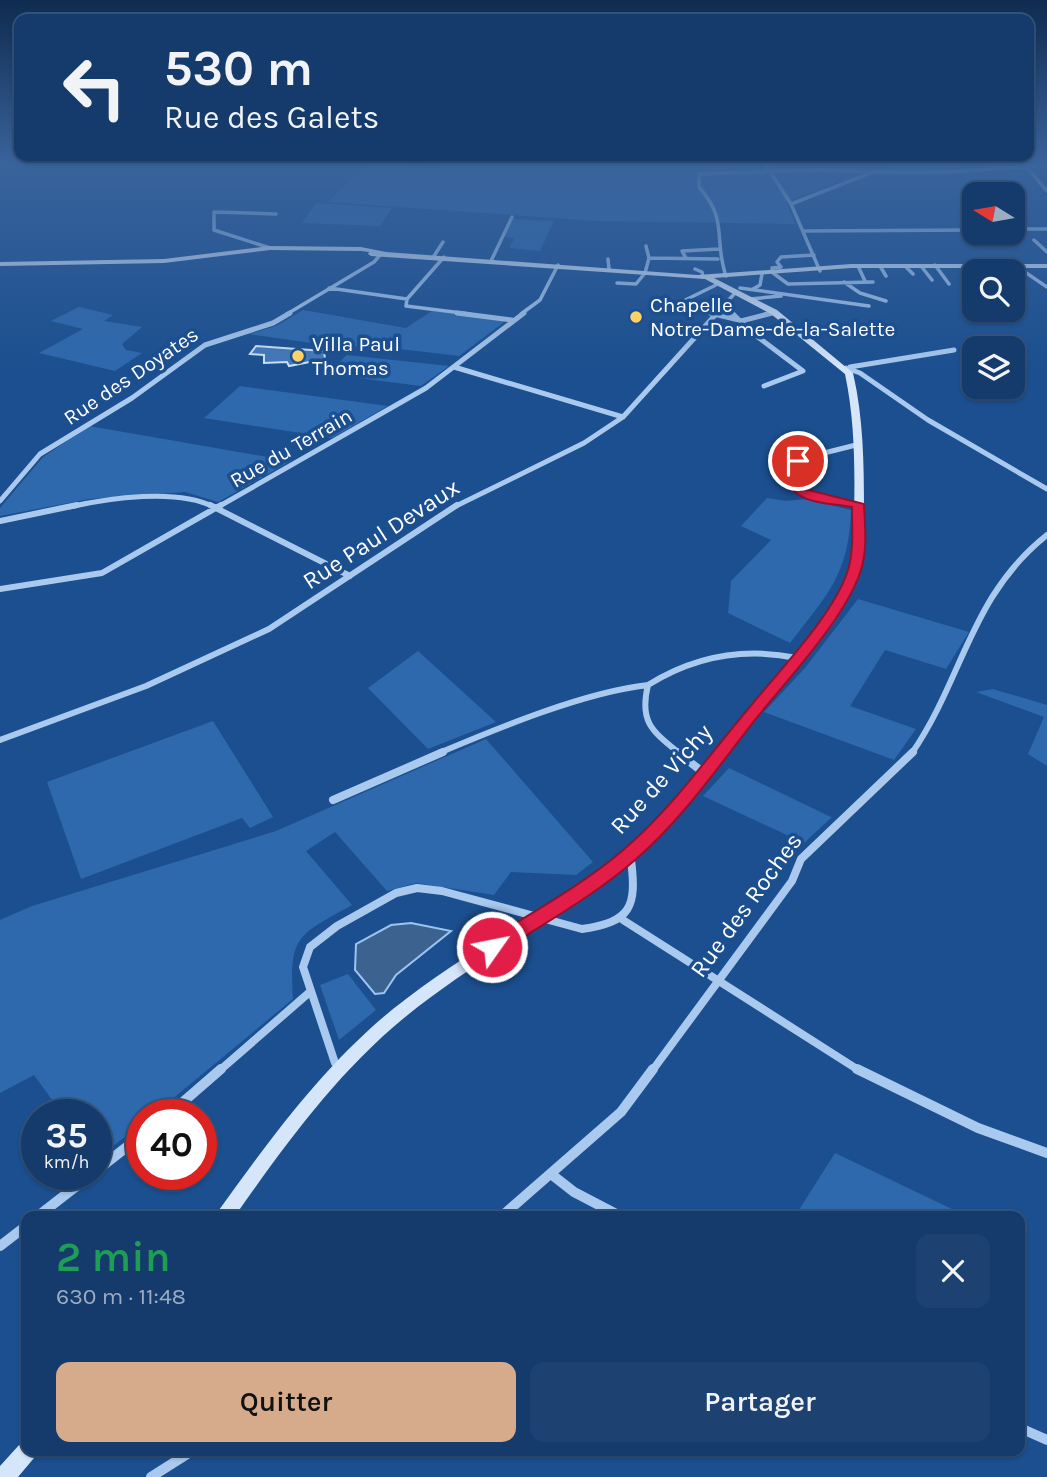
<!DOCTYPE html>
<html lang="fr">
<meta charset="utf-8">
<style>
:root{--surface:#143b6b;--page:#1d4271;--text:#f1f3f6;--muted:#9dadc1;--line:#33557e;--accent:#d6ab8b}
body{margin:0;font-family:Karla,sans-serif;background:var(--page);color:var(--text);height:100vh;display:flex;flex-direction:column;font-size:26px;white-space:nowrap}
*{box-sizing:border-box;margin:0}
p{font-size:23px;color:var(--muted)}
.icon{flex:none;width:38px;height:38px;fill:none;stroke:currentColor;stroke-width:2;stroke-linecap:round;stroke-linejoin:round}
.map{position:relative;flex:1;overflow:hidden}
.panel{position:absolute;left:21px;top:1211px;width:1004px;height:245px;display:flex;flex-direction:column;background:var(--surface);border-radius:14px;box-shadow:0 2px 5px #0004,0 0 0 2px var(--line)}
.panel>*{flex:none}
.guide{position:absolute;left:14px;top:14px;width:1020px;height:147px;border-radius:14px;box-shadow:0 2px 5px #0004,0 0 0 2px var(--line);background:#143b6b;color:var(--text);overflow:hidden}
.needle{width:46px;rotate:281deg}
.fabs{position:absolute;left:962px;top:182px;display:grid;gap:14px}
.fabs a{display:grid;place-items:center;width:63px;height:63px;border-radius:14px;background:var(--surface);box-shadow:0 2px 5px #0004,0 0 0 2px var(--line);font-size:35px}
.speed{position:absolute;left:21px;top:1099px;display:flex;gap:14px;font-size:35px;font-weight:700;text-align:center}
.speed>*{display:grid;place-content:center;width:91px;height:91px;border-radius:50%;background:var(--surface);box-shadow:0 2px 5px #0004,0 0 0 2px var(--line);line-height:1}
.speed small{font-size:18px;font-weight:400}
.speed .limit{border:10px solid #d22;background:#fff;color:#111}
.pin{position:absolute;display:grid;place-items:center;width:60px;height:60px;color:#fff;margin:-30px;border:4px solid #fff;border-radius:50%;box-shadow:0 2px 7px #0007}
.me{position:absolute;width:77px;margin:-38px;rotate:57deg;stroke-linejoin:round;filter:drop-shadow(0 0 5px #0008)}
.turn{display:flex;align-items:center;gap:24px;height:147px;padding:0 35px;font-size:32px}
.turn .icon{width:91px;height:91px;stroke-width:2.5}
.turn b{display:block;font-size:49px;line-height:60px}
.round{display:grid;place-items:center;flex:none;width:74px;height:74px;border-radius:14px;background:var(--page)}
.summary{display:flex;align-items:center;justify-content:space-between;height:119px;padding:0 35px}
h1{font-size:42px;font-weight:600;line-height:52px;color:#1e9e55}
.action{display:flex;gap:14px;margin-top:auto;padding:14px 35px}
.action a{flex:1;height:80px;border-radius:14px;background:var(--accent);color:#111;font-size:28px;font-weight:600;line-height:80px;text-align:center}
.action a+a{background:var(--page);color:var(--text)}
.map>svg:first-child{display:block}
</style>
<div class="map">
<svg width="1047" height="1477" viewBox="0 0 1047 1477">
<rect width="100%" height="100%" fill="#1b4f8f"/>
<path fill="#2e69ad" d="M367,164H408L433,169L439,164H780L784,172L860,174L786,202L796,224L598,221L328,202Z
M887,164H978L980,167L890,170Z
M316,203L392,208L380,226L302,223Z
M513,219L554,221L540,251L510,248L514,238L504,237Z
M79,307L113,315L104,321L142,327L122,344L126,350L142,353L115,371L39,353L83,329L51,321Z
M303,310L406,328L432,311L499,318L504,322L459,356L358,344L353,349L249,334L276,326Z
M347,355L449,366L421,386L326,374Z
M240,386L388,406L332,438L204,418Z
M89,426L291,461L218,502L185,492L89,499L0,516V508L43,457Z
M767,498L786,501L806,499L851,510C849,574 828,594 790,643L728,613L731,581L771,540L741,526Z
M858,599L969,632L946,669L885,650L850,706L916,729L894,760L764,712L805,668Z
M418,651L496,722L428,749L368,688Z
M993,689L1047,705V766L1028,754L1044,717L976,692Z
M213,721L273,817L250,828L242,818L81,879L47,782Z
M486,739L593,862L576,875L511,872L494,895L416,883L387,891L335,832L306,851L352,905C299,935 289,934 293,999L153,1115H142V1124L96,1159V1115H63L34,1075L0,1093V920L32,906L276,831Z
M729,768L831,817H832L804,843L703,796Z
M348,974L376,1010L339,1040L320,985Z
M835,1153L956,1211L954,1216H795Z"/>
<path fill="#3c6290" stroke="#9cc4f0" stroke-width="2" d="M411,923L451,931L396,975L384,993L375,994L355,970L356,944L391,925Z"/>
<path fill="#4478b7" stroke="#cfe3fa" stroke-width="2" d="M256,346L324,351L325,359L289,366L287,362L264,363V355L250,354Z"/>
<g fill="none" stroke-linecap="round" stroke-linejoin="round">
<path stroke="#a9c9ee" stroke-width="3.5" d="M765,164L791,204L820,271
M1025,165L1047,191
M791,204L873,172H949L1047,165
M1013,229H1047
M804,231L975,230
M1034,240L1047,252
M646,246L649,258
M270,248L214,230V212L276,214
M814,255L781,257L777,262L781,267L772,268L773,273L788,284L873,282
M434,256L443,242
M444,257L407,299L406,306L470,314
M686,258L682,251L719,249
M608,259L609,269
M491,261L512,217
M935,265L949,284
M858,266L865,281
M880,266L886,276
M905,266L913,274
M921,266L932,280
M1016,266L1047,287
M695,269L702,272L703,277
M726,276C713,238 729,221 699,187V174L818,170L873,172
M844,282L860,293L886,301
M617,283L636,284L645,273L649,258L718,259
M329,288L407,299
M740,288L869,306
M753,289L760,285L762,274
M750,299L781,296
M687,301L714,314
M671,307L716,285
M723,309L733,314
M287,314L374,262L380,255
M521,314L540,300L558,265
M716,314L736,292
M765,314L774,312"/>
<path stroke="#a9c9ee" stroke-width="5" d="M457,313L512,320
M710,313L739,320
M732,313L750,331L803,371L764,386
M741,321L772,313
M709,325L750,331
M454,367L623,417
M850,367L954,350
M846,368L860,373L928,420L1047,489
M856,445L808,457L788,477C802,502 833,501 858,504
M0,501L40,454L132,398L205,345L273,323L290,313
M69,507C109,498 177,488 214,507
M218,507L426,388L524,313
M454,507L584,443L623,417L717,313"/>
<path stroke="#a9c9ee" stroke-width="6" d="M210,505L350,576
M0,521L77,505
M0,589L102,573L221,505
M0,740L146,686L269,629L457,505
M439,753C498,728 585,692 648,685
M679,753C652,731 639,722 648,685C693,657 744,647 797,658
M912,753C964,677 970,596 1047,535"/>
<path stroke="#a9c9ee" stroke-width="8" d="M677,752L704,773
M333,800L443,752
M623,920L860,1071
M340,1067L335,1063L303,967L310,947L337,926L396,893L417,888L442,891L582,929C631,922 637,907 631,860L627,857
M219,1071L311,991
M652,1071L792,881L801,859L913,752"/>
<path stroke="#a9c9ee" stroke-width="10" d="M857,1069L978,1128L1047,1153
M168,1115L221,1069
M96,1171L142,1135
M551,1174L574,1192L620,1216
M38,1216L92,1174
M502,1216L621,1112L653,1069
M0,1246L26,1226
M1020,1428L1047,1440
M151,1477L192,1451"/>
<path fill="#d6e6fa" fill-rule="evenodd" d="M270,246L361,247L386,252L698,275L851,264H1047V268H851L714,278L777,310L853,373C864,420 864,469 864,517C863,535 864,555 859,572C844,625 787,678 753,721C713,770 679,824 628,863C557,919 475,960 404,1018C336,1074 285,1145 235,1216H216L219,1210C271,1138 323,1066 393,1009C464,952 546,911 618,856C669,818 704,764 744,716C779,673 832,627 849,573C854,556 853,536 854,518C855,470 855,421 845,374L771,314L705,279L371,256L368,254L369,252L361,251L270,250L164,263L0,266V262L164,259Z
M26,1441V1451H37L34,1458L18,1477H0V1466L20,1444Z"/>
</g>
<linearGradient id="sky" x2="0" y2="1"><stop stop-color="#0f2b4f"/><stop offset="0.44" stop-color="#39639b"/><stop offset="1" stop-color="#39639b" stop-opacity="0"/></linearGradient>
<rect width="1047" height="371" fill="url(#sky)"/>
<path fill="#e11d48" stroke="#92132f" stroke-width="2" d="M794,459L804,461L794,478L801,488L864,504C865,527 868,551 860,573C844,619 790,677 759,715C720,764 683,819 635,860C594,896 544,923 499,953H485L482,947L485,942C531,913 581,886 622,851C671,810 708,756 749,708C778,672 835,613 848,570C854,550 852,528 852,507C821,502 800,505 782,478Z"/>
<g fill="#ffd166" stroke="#1b4f8f" stroke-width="2.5">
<circle cx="636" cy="317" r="7"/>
<circle cx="298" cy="356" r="7"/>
</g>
<g text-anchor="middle" stroke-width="7" stroke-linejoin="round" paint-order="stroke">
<g font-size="21" fill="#fff" stroke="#1b4f8f" text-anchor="start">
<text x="650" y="312">Chapelle<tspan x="650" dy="24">Notre-Dame-de-la-Salette</tspan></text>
<text x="312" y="351">Villa Paul<tspan x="312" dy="24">Thomas</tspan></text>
</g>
<g font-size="21" fill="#fff" stroke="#1b4f8f">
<text transform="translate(131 376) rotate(-34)" y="7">Rue des Doyates</text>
<text transform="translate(291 448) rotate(-30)" y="7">Rue du Terrain</text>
</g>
<g font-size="24" fill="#fff" stroke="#1b4f8f">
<text transform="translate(381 534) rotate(-33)" y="8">Rue Paul Devaux</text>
<text transform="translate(661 779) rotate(-48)" y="8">Rue de Vichy</text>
<text transform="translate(746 905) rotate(-54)" y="8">Rue des Roches</text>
</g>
</g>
</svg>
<div class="fabs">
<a><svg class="needle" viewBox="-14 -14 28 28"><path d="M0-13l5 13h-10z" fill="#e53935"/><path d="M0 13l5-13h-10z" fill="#9dadc1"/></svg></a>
<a><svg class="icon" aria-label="search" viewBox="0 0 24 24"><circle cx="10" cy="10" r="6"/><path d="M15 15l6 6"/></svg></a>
<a><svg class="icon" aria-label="layers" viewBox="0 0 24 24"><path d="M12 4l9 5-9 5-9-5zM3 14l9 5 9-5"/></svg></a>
</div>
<div class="speed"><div>35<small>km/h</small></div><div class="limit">40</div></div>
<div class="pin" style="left:798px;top:461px;background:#d93025"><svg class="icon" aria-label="arrive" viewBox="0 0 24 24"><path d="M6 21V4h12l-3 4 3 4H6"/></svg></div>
<svg class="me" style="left:492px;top:947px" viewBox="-20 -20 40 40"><circle r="17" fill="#e11d48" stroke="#fff" stroke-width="3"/><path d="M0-11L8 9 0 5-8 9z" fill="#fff"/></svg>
<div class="guide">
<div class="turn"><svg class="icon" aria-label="left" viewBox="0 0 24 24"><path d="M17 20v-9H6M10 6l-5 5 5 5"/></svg><div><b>530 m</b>Rue des Galets</div></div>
</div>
<section class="panel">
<div class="summary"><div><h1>2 min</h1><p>630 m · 11:48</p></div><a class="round"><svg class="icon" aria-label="close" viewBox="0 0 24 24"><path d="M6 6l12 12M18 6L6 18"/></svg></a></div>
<div class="action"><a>Quitter</a><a>Partager</a></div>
</section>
</div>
